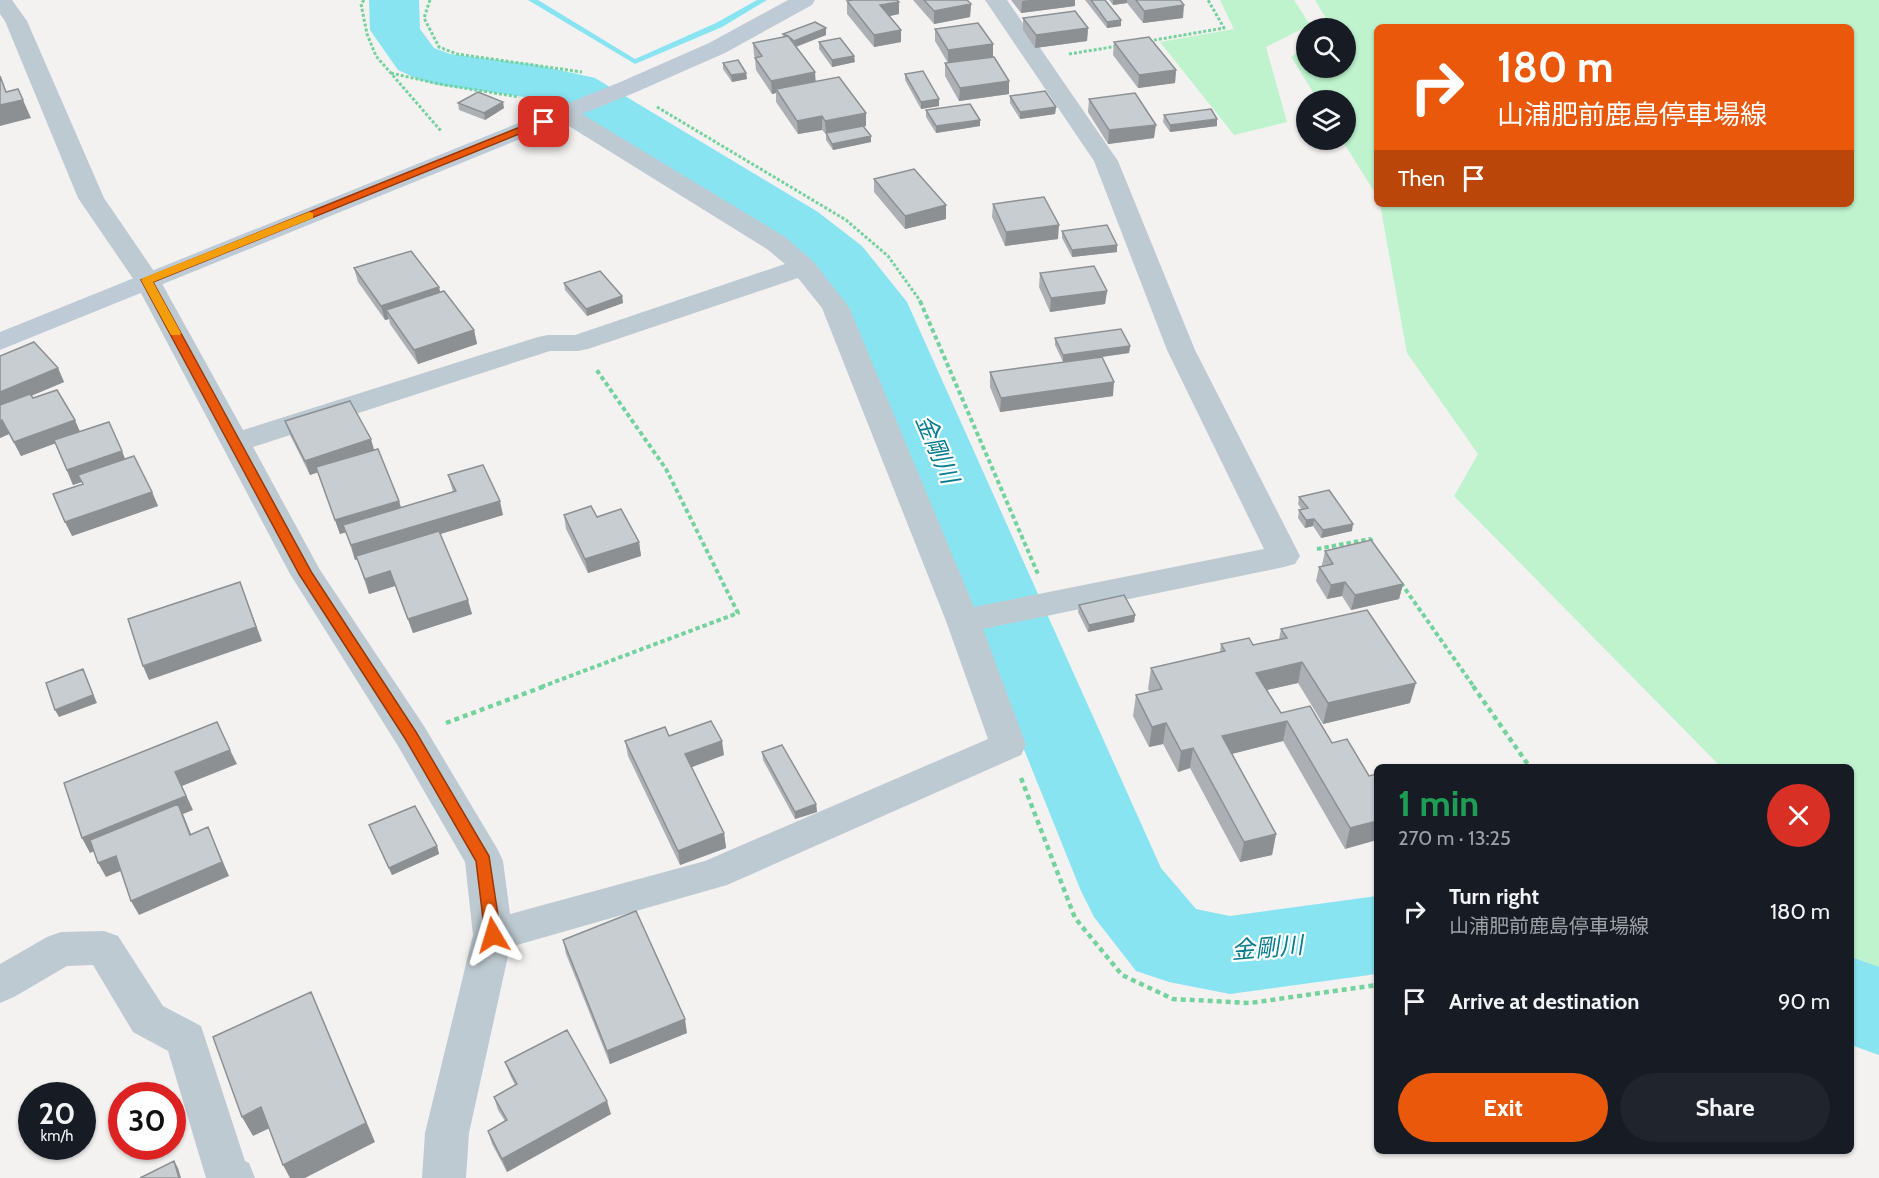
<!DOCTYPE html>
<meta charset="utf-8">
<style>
:root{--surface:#171b24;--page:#20242c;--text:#f1f3f6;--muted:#9ea1a6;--accent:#ea580c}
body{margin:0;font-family:Cabin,"Noto Sans JP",sans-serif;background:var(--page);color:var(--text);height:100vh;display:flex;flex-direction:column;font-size:22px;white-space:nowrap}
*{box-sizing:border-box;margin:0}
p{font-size:20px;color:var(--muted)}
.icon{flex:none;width:33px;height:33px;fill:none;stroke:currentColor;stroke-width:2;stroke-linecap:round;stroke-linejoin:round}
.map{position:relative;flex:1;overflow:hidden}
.side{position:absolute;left:1374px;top:764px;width:480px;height:390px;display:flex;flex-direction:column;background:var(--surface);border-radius:9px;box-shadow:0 2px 4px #0004}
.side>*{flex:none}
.top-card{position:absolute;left:1374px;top:24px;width:480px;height:183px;border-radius:9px;box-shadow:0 2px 4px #0004;background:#ea580c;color:#fff;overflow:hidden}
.fabs{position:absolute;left:1296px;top:18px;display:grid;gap:12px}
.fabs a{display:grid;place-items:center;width:60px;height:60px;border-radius:50%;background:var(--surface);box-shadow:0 2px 4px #0004;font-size:30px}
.speed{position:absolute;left:18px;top:1082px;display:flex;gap:12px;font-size:30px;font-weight:700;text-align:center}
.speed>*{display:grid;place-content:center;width:78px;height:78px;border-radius:50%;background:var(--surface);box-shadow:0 2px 4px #0004;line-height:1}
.speed small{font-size:15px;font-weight:400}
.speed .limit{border:9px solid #d22;background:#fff;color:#111}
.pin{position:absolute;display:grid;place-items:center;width:51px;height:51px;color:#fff;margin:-26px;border-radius:12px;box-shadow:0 3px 9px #0006}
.me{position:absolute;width:66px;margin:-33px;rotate:353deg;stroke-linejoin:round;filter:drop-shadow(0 0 4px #0008)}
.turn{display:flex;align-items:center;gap:21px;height:126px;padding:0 24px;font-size:27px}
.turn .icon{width:78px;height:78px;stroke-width:2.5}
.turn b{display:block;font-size:42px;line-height:51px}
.then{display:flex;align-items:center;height:57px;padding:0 24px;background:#0003;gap:12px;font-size:22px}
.round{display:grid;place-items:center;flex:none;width:63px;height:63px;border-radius:32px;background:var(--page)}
.headline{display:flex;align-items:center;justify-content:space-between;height:102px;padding:0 24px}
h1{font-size:36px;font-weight:800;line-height:45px;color:#1e9e55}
.action{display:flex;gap:12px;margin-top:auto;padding:12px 24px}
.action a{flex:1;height:69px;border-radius:36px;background:var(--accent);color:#fff;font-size:24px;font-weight:800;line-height:69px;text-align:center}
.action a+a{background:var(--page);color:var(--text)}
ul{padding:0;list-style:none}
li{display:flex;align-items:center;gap:18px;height:90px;padding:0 24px}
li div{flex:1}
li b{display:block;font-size:22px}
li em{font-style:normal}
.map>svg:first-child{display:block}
</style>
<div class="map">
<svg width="1879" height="1178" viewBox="0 0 1879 1178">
<rect width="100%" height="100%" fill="#f4f1f1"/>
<path fill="#bef3ce" d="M1220,0H1294L1310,25L1266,47L1287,122L1234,135L1160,42L1234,29Z
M1315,0H1879V992L1851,980V766H1720L1454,496L1478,454L1407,353L1380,204H1851V27H1377V196L1342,140H1346V100H1318L1291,57L1306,46V68H1346V28H1332Z"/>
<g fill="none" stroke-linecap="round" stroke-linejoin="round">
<path fill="#89e4f2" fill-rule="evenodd" d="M528,0H538L635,59L716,23L757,0H767L722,27L635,64Z"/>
<path fill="#89e4f2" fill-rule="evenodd" d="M369,0H419L420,29L434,48L450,54L537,65L595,78L818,212L862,246L907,302L1161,868L1196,909L1230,916L1377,896V974L1230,994L1169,982L1136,971L1094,917L1081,891L845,305L818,272L776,238L559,102L439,85L420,80L398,70L370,30Z
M1851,957L1879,967V1055L1851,1045Z"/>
<path stroke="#74d39d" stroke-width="3" stroke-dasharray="3 2" stroke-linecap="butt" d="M364,0L361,4L367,34L376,56L441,131
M430,0L424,18L439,47L457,54L582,72
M1149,41L1224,28L1208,0
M1069,54L1118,46
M391,73L439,84L519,97
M657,107L846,220L888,256L921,302"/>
<path stroke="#74d39d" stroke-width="4" stroke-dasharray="4.5 3" stroke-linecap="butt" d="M920,301L1038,574
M1317,549L1370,539L1373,542
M1401,583L1474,687
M541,687L738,613L666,469L596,369"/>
<path stroke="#74d39d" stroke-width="4.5" stroke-dasharray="5 4" stroke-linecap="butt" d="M1473,686L1529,766
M446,723L545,686
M1021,778L1075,918L1122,975L1173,999L1250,1003L1377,985"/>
<path fill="#becad1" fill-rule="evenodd" d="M0,0H12L27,21L104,198L160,280L243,430L538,337L548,335H575L785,264L767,249L556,118L552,113L556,108L564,106L572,108L785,237L813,261L849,307L974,607L1264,549L1167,350L1094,161L985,0H1007L1118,161L1195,350L1300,556L1295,564L1284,567L983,629L1026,745L1021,755L727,885L510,947L469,1133L466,1178H422L425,1133L473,935L465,862L398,746L290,574L134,280L78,198L5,21L0,14ZM798,278L822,308L946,621L988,739L705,861L510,914L503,861L498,850L424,726L320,570L253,447L550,351H578L588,349Z
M104,931L118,936L163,1006L201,1026L245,1161L249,1163L255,1178H206L168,1051L133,1032L93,965L67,966L14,997L0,1003V964L47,937L61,932Z"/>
<path fill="#becbd6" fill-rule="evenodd" d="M788,0H815L812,5L725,53L634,93L0,350V332L618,83L709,43Z"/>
</g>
<path fill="#acb0b4" d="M913,0H967L971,4L970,17L934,24Z
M1011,0H1075V6L1021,13Z
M1085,0H1105L1121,26L1107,28Z
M1109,0H1180L1183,18L1143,23L1127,3L1113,5Z
M847,1L899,2V14L889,16L901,42L874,47L847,14Z
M1023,18L1088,28L1087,41L1035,48L1023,30Z
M935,29L993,57L1009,94L959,101L945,76V63H948L935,41Z
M783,34L826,35L796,47L815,72V82L866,126L864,127L871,136V142L833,150L826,140V134L822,130L798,134L776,102V93L772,94L756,70L755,58L754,55L753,43L783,37Z
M819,42L855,62L832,67L819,49Z
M1114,42L1176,70L1175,83L1138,88L1113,55Z
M723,63L746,73L747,79L732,82L723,69Z
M905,74L939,106L921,109L905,80Z
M1010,96L1056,107L1055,114L1020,119L1010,103Z
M1089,99L1154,138L1108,144L1088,112Z
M458,103L504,108L485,120L459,110Z
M926,110L980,126L936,133L926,117Z
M1164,115L1217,126L1170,132L1163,122Z
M874,179L946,219L905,229L874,192Z
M993,204L1058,239L1005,246L992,217Z
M1062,231L1117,252L1072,257L1062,238Z
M354,268L439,287L440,292L474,330L477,344L418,364L390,324L389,319L385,320L358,282Z
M1040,273L1107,291L1105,304L1050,312L1039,287Z
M564,283L622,296L623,303L587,316L565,290Z
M1055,338L1130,346L1129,353L1102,357L1113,396L1000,412L990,387V372L1063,362L1055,345Z
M0,356L58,368L64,382L31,396L33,398L80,432L125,459L152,492L158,506L72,536L82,484V482L73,485L55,443L21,456L9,434L0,438Z
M285,421L375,450L399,501L401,508L453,492L448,475L503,515L440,534L472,614L413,633L395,586L369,594L357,559L355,560L346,532L340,534L318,472L310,475L290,435Z
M1299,497L1352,531L1321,538L1313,526L1305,528L1298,518L1299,510H1302L1298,504Z
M564,515L597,517L639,542L641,556L588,573L566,529Z
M1325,551L1403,584L1399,599L1351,610L1342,596L1327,599L1316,581L1319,567L1322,566V565Z
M1079,605L1135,615L1134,622L1088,632L1078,612Z
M1281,629L1410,703L1323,724L1298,683L1267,690L1281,713L1332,743L1369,776L1345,849L1283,741L1232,754L1276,834L1272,855L1240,862L1190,768L1178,772L1163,744L1149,747L1133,716L1136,695L1150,692L1148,689L1151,668L1220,652L1221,644L1253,645L1279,639Z
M625,741L724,755L691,767L724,833L726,848L680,865L628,756Z
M762,752L816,804L817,812L795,819L763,760Z
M369,825L437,846L439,854L392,875Z
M563,940L687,1033L610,1064L566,954Z
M505,1062L611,1114L507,1172L492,1144L488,1131L505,1121L498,1110L494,1097L515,1085L510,1075Z"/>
<path fill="#8c9092" d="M1029,0H1075V6L1021,13L1022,1Z
M1113,0H1127V3L1113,5Z
M899,2V14L881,18L880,5Z
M971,4L970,17L934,24V11Z
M1184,5L1183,18L1143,23L1144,11Z
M1121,20V26L1107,28V22Z
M826,28V35L795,47L794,41Z
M1088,28L1087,41L1035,48L1036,35Z
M901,30V42L874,47V35Z
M993,44V57L948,63V50Z
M854,56L855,62L832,67V60Z
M1176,70L1175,83L1138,88L1139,75Z
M815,72L816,85L776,89V93L772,94L771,81Z
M746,73L747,79L732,82L731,75Z
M1009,81V94L959,101L960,88Z
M939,99V106L921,109V102Z
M23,100L31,118L0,126V105Z
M503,102L504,108L485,120L484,113Z
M1056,107L1055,114L1020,119V112Z
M866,113V126L826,134L825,121Z
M822,116V130L798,134L797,121Z
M1217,119V126L1170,132V125Z
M980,120V126L936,133V126Z
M1156,125L1154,138L1108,144L1109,130Z
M871,136V142L833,150L832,144Z
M946,205V219L905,229V216Z
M1059,225L1058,239L1005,246L1006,232Z
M1117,245V252L1072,257V250Z
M439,287L442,301L386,310L389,319L385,320L381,306Z
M1107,291L1105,304L1050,312L1051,298Z
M622,296L623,303L587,316L586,309Z
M474,330L477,344L418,364L414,350Z
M1130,346L1129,353L1063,362V355Z
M58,368L64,382L0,409V392Z
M1114,382L1113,396L1000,412L1001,398Z
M2,420L9,434L0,438V421Z
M75,420L81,434L21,456L14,442Z
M371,439L375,453L310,475L305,461Z
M122,451L128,466L73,485L67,470Z
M152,492L158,506L72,536L65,522Z
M399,501L403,515L340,534L335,520Z
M500,501L503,515L355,560L351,545Z
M1314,519L1313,526L1305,528L1306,520Z
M1353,524L1352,531L1321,538L1323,530Z
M639,542L641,556L588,573L585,559Z
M390,571L395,586L369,594L365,579Z
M240,582L262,641L149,680L143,666Z
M1345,582L1342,596L1327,599L1331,585Z
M1403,584L1399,599L1351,610L1355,595Z
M468,600L472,614L413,633L408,619Z
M1135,615L1134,622L1088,632L1089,625Z
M1302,662L1298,683L1253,693L1256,673Z
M83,669L97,703L59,717L55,710Z
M1416,683L1410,703L1323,724L1328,703Z
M1287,721L1283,741L1219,757L1222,736Z
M1166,723L1163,744L1149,747L1152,727Z
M722,741L724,755L687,769L685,754Z
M1193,748L1190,768L1178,772L1181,751Z
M230,750L237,764L182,786L193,810L183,814L197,849L190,835L182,814L90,853L82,838L175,772Z
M816,804L817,812L795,819V812Z
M1377,821V840L1345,849L1350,828Z
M208,827L229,876L139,915L131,901Z
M724,833L726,848L680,865L678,851Z
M1276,834L1272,855L1240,862L1244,842Z
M437,846L439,854L392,875L389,868Z
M116,856L123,870L106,877L98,863Z
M311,992L375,1142L305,1178H290L283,1165Z
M685,1019L687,1033L610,1064L607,1051Z
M607,1101L611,1114L507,1172L502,1159Z
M261,1107L272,1127L253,1136L242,1117Z
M174,1161L178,1168L181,1178H179Z"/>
<path fill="#c8cdd1" stroke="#8c9092" stroke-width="1.5" d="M853,0H897L899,2L880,5L901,30L874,35L847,1Z
M924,0H967L971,4L934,11Z
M1091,0H1105L1121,20L1107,22Z
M1136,0H1180L1184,5L1144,11Z
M1075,11L1088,28L1036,35L1023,18Z
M815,22L826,28L794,41L788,36L783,34Z
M978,23L993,44L948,50L935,29Z
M788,36L815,72L771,81L755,58L762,56L753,43Z
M1149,37L1176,70L1139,75L1114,42Z
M840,38L854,56L832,60L819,42Z
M994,57L1009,81L960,88L945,63Z
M738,60L746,73L731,75L723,63Z
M923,71L939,99L921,102L905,74Z
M0,76L6,92L18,89L23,100L0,105Z
M839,77L866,113L825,121L822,116L797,121L776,89Z
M1045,91L1056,107L1020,112L1010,96Z
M478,92L503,102L484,113L458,103Z
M1135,93L1156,125L1109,130L1089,99Z
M970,104L980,120L936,126L926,110Z
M1211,109L1217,119L1170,125L1164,115Z
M863,126L871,136L832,144L826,133Z
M914,169L946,205L905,216L874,179Z
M1044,197L1059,225L1006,232L993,204Z
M1107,225L1117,245L1072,250L1062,231Z
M411,251L439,287L381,306L354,268Z
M1094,266L1107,291L1051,298L1040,273Z
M600,271L622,296L586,309L564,283Z
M444,291L474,330L414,350L386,310Z
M1121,329L1130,346L1063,355L1055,338Z
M34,342L58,368L0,392V356Z
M1102,357L1114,382L1001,398L990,372Z
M57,390L75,420L14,442L2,420L0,421V405L30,394L33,398Z
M350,401L371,439L305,461L285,421Z
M109,422L122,451L67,470L54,440Z
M378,449L399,501L335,520L316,467Z
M134,456L152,492L65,522L53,494L83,484L78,475Z
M483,465L500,501L351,545L343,525L456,491L448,475Z
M1329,490L1353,524L1323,530L1314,519L1306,520L1299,510L1308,508L1299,497Z
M591,506L597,517L621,509L639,542L585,559L564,515Z
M439,531L468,600L408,619L390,571L365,579L356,556Z
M1371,540L1403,584L1355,595L1345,582L1331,585L1319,567L1333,564L1325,551Z
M240,582L256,627L143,666L128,619Z
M1124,595L1135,615L1089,625L1079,605Z
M1367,610L1416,683L1328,703L1302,662L1256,673L1281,713L1310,706L1332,743L1347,739L1369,776L1377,774V821L1350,828L1287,721L1222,736L1276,834L1244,842L1193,748L1181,751L1166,723L1152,727L1136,695L1162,689L1151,668L1225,651L1221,644L1249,638L1253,645L1287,638L1281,629Z
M83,669L93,695L55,710L46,683Z
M711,721L722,741L685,754L724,833L678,851L625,741L665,727L669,736Z
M217,722L230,750L175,772L186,796L82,838L64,783Z
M782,745L816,804L795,812L762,752Z
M178,804L190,835L208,827L222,862L131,901L116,856L98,863L90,840Z
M415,806L437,846L389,868L369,825Z
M636,911L685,1019L607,1051L563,940Z
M311,992L366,1123L283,1165L261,1107L242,1117L213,1037Z
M567,1030L607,1101L502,1159L488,1131L507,1120L494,1097L517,1084L505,1062Z
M174,1161L179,1178H140Z"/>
<path fill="#ea580c" stroke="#983908" stroke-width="1.5" d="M540,119L549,122L153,282L312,573L416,732L489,856L501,935L499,940L493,942L487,940L485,935L476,861L406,740L299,574L141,280Z"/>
<path fill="#f59e0b" d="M309,212L313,213V218L153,282L181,333L180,335H171L141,280L143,278Z"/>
<g text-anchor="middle" stroke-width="4.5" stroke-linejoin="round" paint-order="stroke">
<g font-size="24" font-style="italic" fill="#067c8e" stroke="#fff">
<text transform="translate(937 449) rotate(67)" y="8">金剛川</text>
<text transform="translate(1267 948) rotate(-5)" y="8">金剛川</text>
</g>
</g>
</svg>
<div class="fabs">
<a><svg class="icon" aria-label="search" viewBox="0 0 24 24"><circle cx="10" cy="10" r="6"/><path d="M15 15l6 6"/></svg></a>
<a><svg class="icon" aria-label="layers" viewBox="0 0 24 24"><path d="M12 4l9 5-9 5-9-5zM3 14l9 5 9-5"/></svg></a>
</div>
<div class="speed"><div>20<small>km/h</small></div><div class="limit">30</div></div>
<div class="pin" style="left:544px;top:122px;background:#d93025"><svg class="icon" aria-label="arrive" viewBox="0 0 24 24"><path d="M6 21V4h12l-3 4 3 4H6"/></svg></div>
<svg class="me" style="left:493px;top:935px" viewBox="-20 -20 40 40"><path d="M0-17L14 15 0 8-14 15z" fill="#ea580c" stroke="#fff" stroke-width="4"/></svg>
<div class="top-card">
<div class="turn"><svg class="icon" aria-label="right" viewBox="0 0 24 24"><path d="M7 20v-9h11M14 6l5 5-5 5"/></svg><div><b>180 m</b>山浦肥前鹿島停車場線</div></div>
<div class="then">Then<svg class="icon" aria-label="arrive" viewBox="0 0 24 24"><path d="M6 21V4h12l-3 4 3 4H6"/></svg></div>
</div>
<section class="side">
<div class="headline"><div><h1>1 min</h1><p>270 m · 13:25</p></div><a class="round" style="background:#d93025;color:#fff"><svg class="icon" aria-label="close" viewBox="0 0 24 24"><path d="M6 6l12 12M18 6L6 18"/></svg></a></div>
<ul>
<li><svg class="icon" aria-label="right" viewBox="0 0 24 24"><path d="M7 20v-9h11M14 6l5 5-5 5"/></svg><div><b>Turn right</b><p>山浦肥前鹿島停車場線</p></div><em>180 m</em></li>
<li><svg class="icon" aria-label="arrive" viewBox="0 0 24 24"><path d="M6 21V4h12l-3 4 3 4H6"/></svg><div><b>Arrive at destination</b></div><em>90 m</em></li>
</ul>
<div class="action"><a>Exit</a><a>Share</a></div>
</section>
</div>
